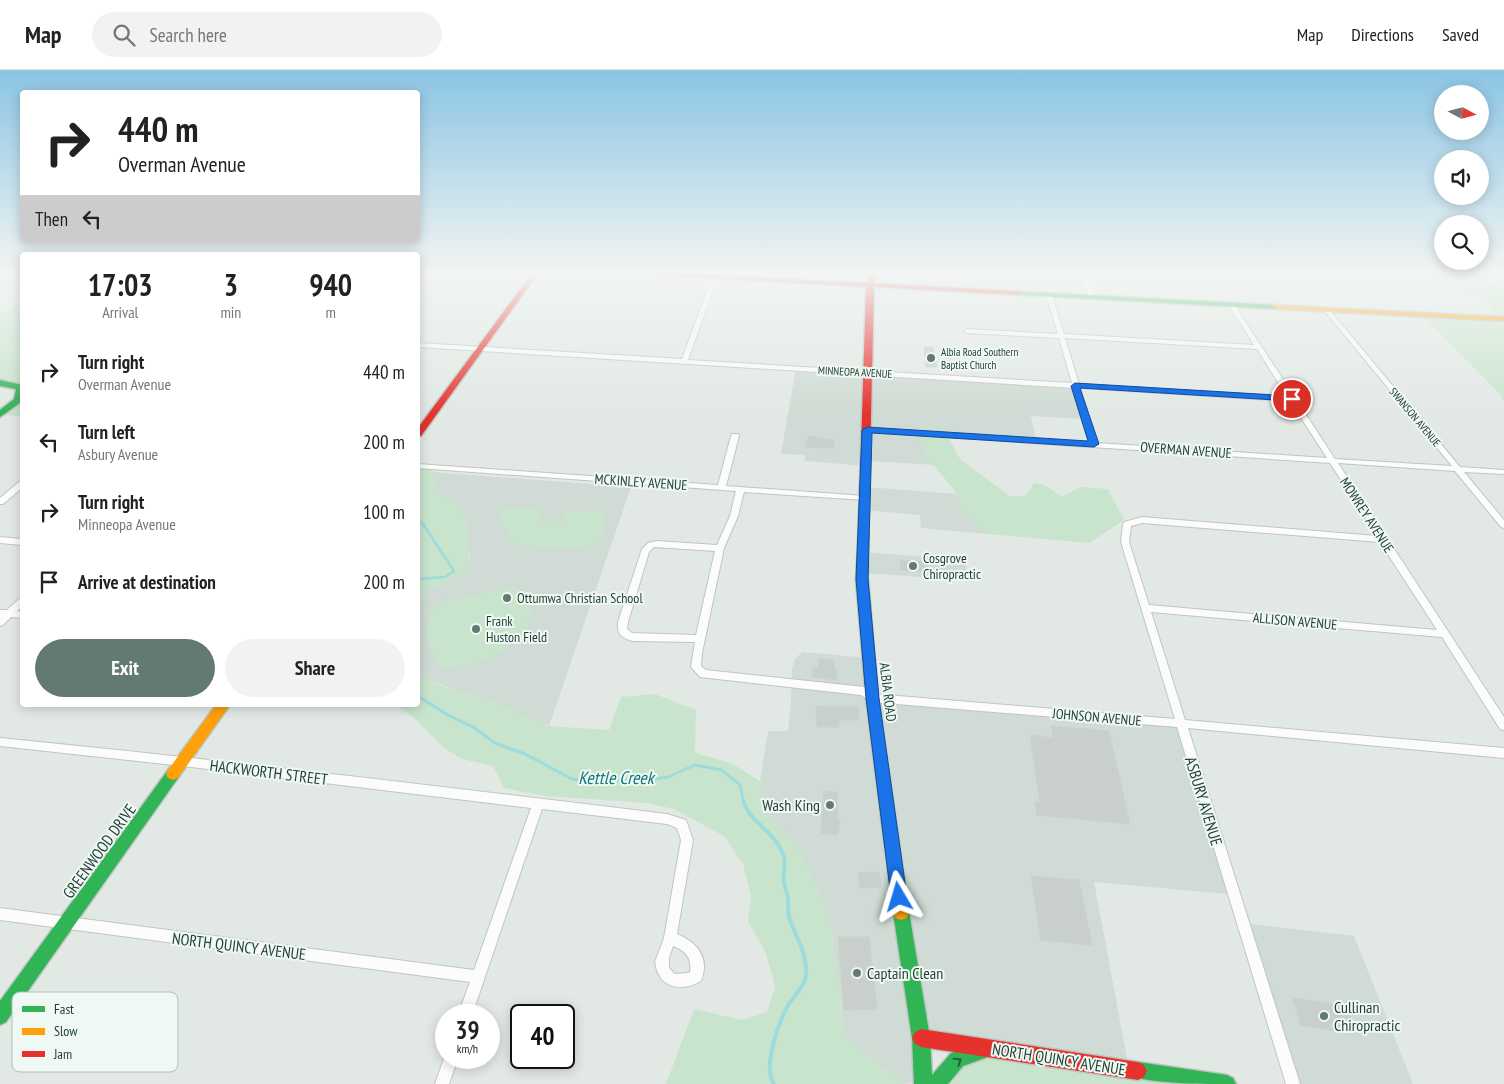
<!DOCTYPE html>
<style>
:root{--surface:#fff;--page:#f2f2f2;--text:#222;--muted:#767676;--line:#e0e0e0;--accent:#637a70}
body{margin:0;font-family:"PT Sans Narrow",sans-serif;background:var(--page);color:var(--text);height:100vh;display:flex;flex-direction:column;font-size:19px;white-space:nowrap}
*{box-sizing:border-box;margin:0}
p{font-size:16px;color:var(--muted)}
.icon{flex:none;width:28px;height:28px;fill:none;stroke:currentColor;stroke-width:2;stroke-linecap:round;stroke-linejoin:round}
.map{position:relative;flex:1;overflow:hidden}
.drawer{position:absolute;left:20px;top:182px;width:400px;height:455px;display:flex;flex-direction:column;background:var(--surface);border-radius:5px;box-shadow:0 2px 12px #0003}
.drawer>*{flex:none}
.top-card{position:absolute;left:20px;top:20px;width:400px;height:152px;border-radius:5px;box-shadow:0 2px 12px #0003;background:#fff;color:var(--text);overflow:hidden}
.needle{width:32px;rotate:97deg}
.tools{position:absolute;left:1434px;top:15px;display:grid;gap:10px}
.tools a{display:grid;place-items:center;width:55px;height:55px;border-radius:50%;background:var(--surface);box-shadow:0 2px 12px #0003;font-size:25px}
.speed{position:absolute;left:435px;top:934px;display:flex;gap:10px;font-size:25px;font-weight:700;text-align:center}
.speed>*{display:grid;place-content:center;width:65px;height:65px;border-radius:50%;background:var(--surface);box-shadow:0 2px 12px #0003;line-height:1}
.speed small{font-size:12px;font-weight:400}
.speed .limit{border:2px solid #111;border-radius:8px;background:#fff;color:#111}
.pin{position:absolute;display:grid;place-items:center;width:42px;height:42px;color:#fff;margin:-21px;border:2px solid #fff;border-radius:50%;box-shadow:0 1px 5px #0007}
.me{position:absolute;width:55px;margin:-28px;rotate:353deg;stroke-linejoin:round;filter:drop-shadow(0 0 4px #0008)}
.turn{display:flex;align-items:center;gap:18px;height:105px;padding:0 15px;font-size:22px}
.turn .icon{width:65px;height:65px;stroke-width:2.5}
.turn b{display:block;font-size:35px;line-height:42px}
.then{display:flex;align-items:center;height:48px;padding:0 15px;background:#0003;gap:10px;font-size:19px}
.eta{display:flex;justify-content:space-evenly;align-items:center;height:85px;text-align:center}
.eta b{font-size:30px;font-weight:600;line-height:35px}
.cta{display:flex;gap:10px;margin-top:auto;padding:10px 15px}
.cta a{flex:1;height:58px;border-radius:30px;background:var(--accent);color:#fff;font-size:20px;font-weight:600;line-height:58px;text-align:center}
.cta a+a{background:var(--page);color:var(--text)}
ul{padding:0;list-style:none}
li{display:flex;align-items:center;gap:15px;height:70px;padding:0 15px}
li div{flex:1}
li b{display:block;font-size:19px}
li em{font-style:normal}
header{display:flex;align-items:center;gap:30px;box-sizing:border-box;height:70px;padding:0 25px;background:var(--surface);border-bottom:1px solid var(--line)}
header strong{font-size:24px}
nav{display:flex;gap:28px;margin-inline-start:auto;font-size:18px}
.search{width:350px;height:45px;background:var(--page);display:flex;align-items:center;gap:12px;box-sizing:border-box;padding:0 18px;border-radius:28px;color:var(--muted);font-size:19px}
.map>svg:first-child{display:block}
</style>
<header>
<strong>Map</strong>
<div class="search"><svg class="icon" aria-label="search" viewBox="0 0 24 24"><circle cx="10" cy="10" r="6"/><path d="M15 15l6 6"/></svg>Search here</div>
<nav><a>Map</a><a>Directions</a><a>Saved</a></nav>
</header>
<div class="map">
<svg width="1504" height="1014" viewBox="0 0 1504 1014">
<rect width="100%" height="100%" fill="#e2e9e5"/>
<path fill="#cfdbd4" d="M796,298L1075,316L1086,349L1031,346L1036,371L951,364L922,380L935,395L867,391L866,396L805,391V385L781,384Z
M432,402L631,417L549,656L418,606V534L427,521L469,500L470,483L438,423Z
M866,417L957,424L965,445H974V453L988,464L921,458L920,445L864,440Z
M863,482L966,490L967,510L862,503Z
M802,582L868,588L872,628L1181,656L1240,825L1094,812L1129,999L921,968L923,1012L903,1014L845,966L829,844L782,760L763,739L760,711L768,661H788L791,634L792,599L795,589Z
M1243,853L1354,866L1413,1014H1293Z"/>
<path fill="#c9e4cd" d="M1152,202H1247L1248,204L1236,209L1161,205Z
M1289,202H1504V331L1499,323L1422,245L1502,249L1478,227L1464,224L1452,216L1346,205Z
M22,230V346L0,345L19,330L20,317L0,311V244Z
M918,363L947,365L960,389L1010,426H1025L1034,413L1043,414L1062,427L1080,417L1108,419L1124,450L1089,473L988,464L974,453V446L965,445L957,424L922,380Z
M418,396L432,398L438,423C447,428 458,433 463,442C469,454 470,487 469,501L427,521L418,534Z
M505,437L543,439L538,450L561,452L566,441L594,442L596,440H601C613,454 601,467 593,480L515,475L506,460L498,451Z
M516,517C522,522 529,528 531,535C535,558 505,582 487,589C473,595 457,597 442,600L427,567V551L431,541L447,530Z
M418,604L441,616L490,629L547,656L609,660L621,627L655,624L696,640L695,683L731,693L760,711L763,739L801,780L829,844L845,966L903,1014H666L694,939L742,950L767,942L775,917L766,883L748,851L751,826L743,794L724,766L674,739L646,733L546,726L504,718L493,696L462,689L444,678L413,647L395,635H418Z
M988,978L1227,1014H949V1007Z"/>
<g fill="none" stroke-linecap="round" stroke-linejoin="round">
<path stroke="#9ddcdd" stroke-width="2" d="M1475,202V206L1483,213L1504,222"/>
<path stroke="#9ddcdd" stroke-width="2.5" d="M418,450L423,454L454,501L445,507L418,509"/>
<path stroke="#9ddcdd" stroke-width="3" d="M418,626L448,645L473,657L495,673L525,684L572,709L583,711L647,710L668,707L695,695L722,700L740,715L744,733"/>
<path stroke="#9ddcdd" stroke-width="4" d="M744,732C749,751 770,759 779,776C789,794 782,796 784,813C785,818 787,823 788,828C789,834 787,841 789,847C795,866 808,883 806,905C805,916 795,924 789,934C779,950 762,998 774,1014"/>
</g>
<path fill="#c9d0cc" stroke="#cad2ce" d="M924,277H933L937,297H926Z
M808,366L834,370L833,378L806,377Z
M900,490L926,492L927,502L900,500Z
M819,589L834,590V600H837V610L812,607L813,598H818Z
M816,636L858,637L859,650H839V657H817Z
M1051,656L1109,661L1130,754L1037,745L1035,732H1040L1030,665L1053,668Z
M824,721L838,723L837,748L840,749L838,765L821,763Z
M879,802L881,817L860,818L858,803Z
M1031,806L1079,810L1092,875L1041,870Z
M838,867H869L877,939L844,940Z
M1293,928L1347,936L1355,964L1300,955Z"/>
<g fill="none" stroke-linecap="round" stroke-linejoin="round">
<defs>
<path id="street" d="M1079,202H1085L1095,227L1094,228L1089,227Z
M715,204L718,206L688,290L1072,313L1059,268L967,263L964,261L967,259L1058,264L1046,225L1049,223L1052,225L1064,264L1254,275L1228,234L1233,233L1335,389L1452,396L1324,240V238H1328L1460,397L1504,400V404L1464,402L1504,450V458L1501,457L1455,401L1338,393L1504,647V660L1500,659L1442,567L1151,542L1185,650L1504,678V688L1188,658L1300,1014H1286L1177,657L872,632L861,625L700,607L691,597L695,572L632,571C621,567 617,565 618,552L642,479L648,473L657,471L717,475L730,446L736,421L418,398V394L718,415L731,366L732,364H738L739,366L726,416L865,426L869,428L865,430L744,422L738,446L724,478L702,583L701,596L706,600L864,617L874,624L1175,649L1121,472L1123,454L1124,452L1142,447L1377,466L1330,393L867,362L863,360L867,358L1090,373L1074,318L418,277V273L682,289L712,206ZM1065,268L1257,279L1287,327L1079,314ZM1080,318L1290,331L1327,388L1097,373ZM1142,453L1380,472L1437,560L1149,535L1129,472L1131,456ZM654,477L715,481L696,565L632,563L627,559L628,552L649,482Z
M19,412H22V418L3,434H0V428Z
M0,467L22,469V475L0,473Z
M22,528V536L17,541L22,542V548L11,547L3,555L0,556V540H7L19,529Z
M0,668C223,690 445,717 667,744L686,750L693,770L677,864C698,873 710,888 701,911C687,919 674,920 662,910L657,901L655,892L664,868L681,770L677,758L667,754L542,739L472,945H458L470,912L0,850V838L474,900L531,738L183,696L0,676ZM673,876C686,881 692,888 690,902L688,903L675,904L669,898V888Z
M446,983V988H458L449,1014H435Z"/>
<path id="fast" d="M1015,221L1277,235L1281,237L1277,239L1018,225H1015Z
M0,310L22,315L21,332L0,347V340L14,329L16,319L0,316Z
M173,698L178,700L180,704L178,708L6,952L0,955V931L168,700Z
M901,834L907,836L909,842L930,968L932,1005L951,983L987,970L993,973L996,979L993,985L963,996L948,1014H914L912,968L893,842L895,836Z
M1138,992L1227,1005L1233,1008L1236,1014C1205,1014 1161,1014 1132,1007L1129,1001L1132,995Z"/>
<path id="slow" d="M1274,235L1504,247V251L1277,239L1273,237Z
M863,471L868,475V509L878,628L909,842L907,848L901,850L895,848L893,842L866,628L856,509L858,475Z
M216,635H230L178,708L173,710L168,708L166,704L168,700Z"/>
<path id="jam" d="M533,202H539L421,366L418,367V358Z
M632,202H669L867,213L870,202H876L874,213L1018,221L1022,223L1018,225L874,217L868,475L863,479L858,475L866,217L635,204Z
M921,959L1138,992L1144,995L1147,1001L1144,1007L1138,1010L921,977L915,974L912,968L915,962Z"/>
</defs>
<use href="#street" stroke="#bfc6c2" stroke-width="2"/>
<use href="#fast" stroke="#bbc5c1" stroke-width="3"/>
<use href="#slow" stroke="#bbc5c1" stroke-width="3"/>
<use href="#jam" stroke="#bbc5c1" stroke-width="3"/>
<use href="#street" fill="#fbfcfb" fill-rule="evenodd"/>
<use href="#fast" fill="#30b455" fill-rule="evenodd"/>
<use href="#slow" fill="#ff9f0a" fill-rule="evenodd"/>
<use href="#jam" fill="#e5322d" fill-rule="evenodd"/>
</g>
<defs><path id="oneway-chevron" d="M-2-3.5L2.5 0L-2 3.5" fill="none" stroke-width="1.6" stroke-linecap="round" stroke-linejoin="round" transform="scale(1.25)"/></defs>
<use stroke="#23613c" href="#oneway-chevron" transform="translate(958 991) rotate(-33)"/>
<linearGradient id="sky" x2="0" y2="1"><stop stop-color="#8ac4e4"/><stop offset="0.59" stop-color="#f2f5f3"/><stop offset="1" stop-color="#f2f5f3" stop-opacity="0"/></linearGradient>
<rect width="1504" height="344" fill="url(#sky)"/>
<path fill="#1a73e8" stroke="#114b97" d="M1075,313L1292,326L1296,329L1292,331L1080,318L1099,374L1094,377L872,363L868,509L879,628L907,827L905,833L899,835L893,833L891,827L866,628L856,509L862,360L867,357L1088,371L1071,316Z"/>
<g fill="#637a70" stroke="#f0f8f3" stroke-width="2">
<circle cx="931" cy="288" r="5"/>
<circle cx="913" cy="496" r="5"/>
<circle cx="507" cy="528" r="5"/>
<circle cx="476" cy="559" r="5"/>
<circle cx="830" cy="735" r="5"/>
<circle cx="857" cy="903" r="5"/>
<circle cx="1324" cy="946" r="5"/>
</g>
<g text-anchor="middle" stroke-width="4" stroke-linejoin="round" paint-order="stroke">
<g font-size="11" fill="#1e3e31" stroke="#f0f8f3" text-anchor="start">
<text x="941" y="286">Albia Road Southern<tspan x="941" dy="13">Baptist Church</tspan></text>
</g>
<g font-size="11" fill="#1e3e31" stroke="#f0f8f3">
<text transform="translate(855 302) rotate(3)" y="4">MINNEOPA AVENUE</text>
<text transform="translate(1415 347) rotate(50)" y="4">SWANSON AVENUE</text>
</g>
<g font-size="14" fill="#1e3e31" stroke="#f0f8f3">
<text transform="translate(1186 380) rotate(4)" y="5">OVERMAN AVENUE</text>
<text transform="translate(641 412) rotate(4)" y="5">MCKINLEY AVENUE</text>
<text transform="translate(1367 445) rotate(57)" y="5">MOWREY AVENUE</text>
<text transform="translate(1295 551) rotate(5)" y="5">ALLISON AVENUE</text>
<text transform="translate(888 622) rotate(83)" y="5">ALBIA ROAD</text>
<text transform="translate(1097 647) rotate(5)" y="5">JOHNSON AVENUE</text>
</g>
<g font-size="14" fill="#1e3e31" stroke="#f0f8f3" text-anchor="start">
<text x="923" y="493">Cosgrove<tspan x="923" dy="16">Chiropractic</tspan></text>
<text x="517" y="533">Ottumwa Christian School</text>
<text x="486" y="556">Frank<tspan x="486" dy="16">Huston Field</tspan></text>
</g>
<g font-size="16" fill="#1e3e31" stroke="#f0f8f3">
<text transform="translate(269 702) rotate(7)" y="6">HACKWORTH STREET</text>
<text transform="translate(1204 731) rotate(73)" y="6">ASBURY AVENUE</text>
<text transform="translate(99 781) rotate(-54)" y="6">GREENWOOD DRIVE</text>
<text transform="translate(239 876) rotate(7)" y="6">NORTH QUINCY AVENUE</text>
<text transform="translate(1059 989) rotate(9)" y="6">NORTH QUINCY AVENUE</text>
</g>
<g font-size="16" fill="#1e3e31" stroke="#f0f8f3" text-anchor="start">
<text x="820" y="741" text-anchor="end">Wash King</text>
<text x="867" y="909">Captain Clean</text>
<text x="1334" y="943">Cullinan<tspan x="1334" dy="18">Chiropractic</tspan></text>
</g>
<g font-size="18" font-style="italic" fill="#11797b" stroke="#f0f8f3">
<text x="616" y="714">Kettle Creek</text>
</g>
</g>
<rect x="12" y="922" width="166" height="80" rx="8" fill="#f0f8f3" stroke="#b1c0b9" stroke-width="1"/>
<rect x="22" y="936" width="23" height="6" fill="#30b455"/>
<rect x="22" y="958" width="23" height="7" fill="#ff9f0a"/>
<rect x="22" y="981" width="23" height="6" fill="#e5322d"/>
<g font-size="14" fill="#1e3e31">
<text x="54" y="944">Fast</text>
<text x="54" y="966">Slow</text>
<text x="54" y="989">Jam</text>
</g>
</svg>
<div class="tools">
<a><svg class="needle" viewBox="-14 -14 28 28"><path d="M0-13l5 13h-10z" fill="#e53935"/><path d="M0 13l5-13h-10z" fill="#767676"/></svg></a>
<a><svg class="icon" aria-label="sound" viewBox="0 0 24 24"><path d="M4 9h4l5-4v14l-5-4H4zM17 9q2 3 0 6"/></svg></a>
<a><svg class="icon" aria-label="search" viewBox="0 0 24 24"><circle cx="10" cy="10" r="6"/><path d="M15 15l6 6"/></svg></a>
</div>
<div class="speed"><div>39<small>km/h</small></div><div class="limit">40</div></div>
<div class="pin" style="left:1292px;top:329px;background:#d93025"><svg class="icon" aria-label="arrive" viewBox="0 0 24 24"><path d="M6 21V4h12l-3 4 3 4H6"/></svg></div>
<svg class="me" style="left:899px;top:827px" viewBox="-20 -20 40 40"><path d="M0-17L14 15 0 8-14 15z" fill="#1a73e8" stroke="#fff" stroke-width="4"/></svg>
<div class="top-card">
<div class="turn"><svg class="icon" aria-label="right" viewBox="0 0 24 24"><path d="M7 20v-9h11M14 6l5 5-5 5"/></svg><div><b>440 m</b>Overman Avenue</div></div>
<div class="then">Then<svg class="icon" aria-label="left" viewBox="0 0 24 24"><path d="M17 20v-9H6M10 6l-5 5 5 5"/></svg></div>
</div>
<section class="drawer">
<div class="eta">
<div><b>17:03</b><p>Arrival</p></div>
<div><b>3</b><p>min</p></div>
<div><b>940</b><p>m</p></div>
</div>
<ul>
<li><svg class="icon" aria-label="right" viewBox="0 0 24 24"><path d="M7 20v-9h11M14 6l5 5-5 5"/></svg><div><b>Turn right</b><p>Overman Avenue</p></div><em>440 m</em></li>
<li><svg class="icon" aria-label="left" viewBox="0 0 24 24"><path d="M17 20v-9H6M10 6l-5 5 5 5"/></svg><div><b>Turn left</b><p>Asbury Avenue</p></div><em>200 m</em></li>
<li><svg class="icon" aria-label="right" viewBox="0 0 24 24"><path d="M7 20v-9h11M14 6l5 5-5 5"/></svg><div><b>Turn right</b><p>Minneopa Avenue</p></div><em>100 m</em></li>
<li><svg class="icon" aria-label="arrive" viewBox="0 0 24 24"><path d="M6 21V4h12l-3 4 3 4H6"/></svg><div><b>Arrive at destination</b></div><em>200 m</em></li>
</ul>
<div class="cta"><a>Exit</a><a>Share</a></div>
</section>
</div>
